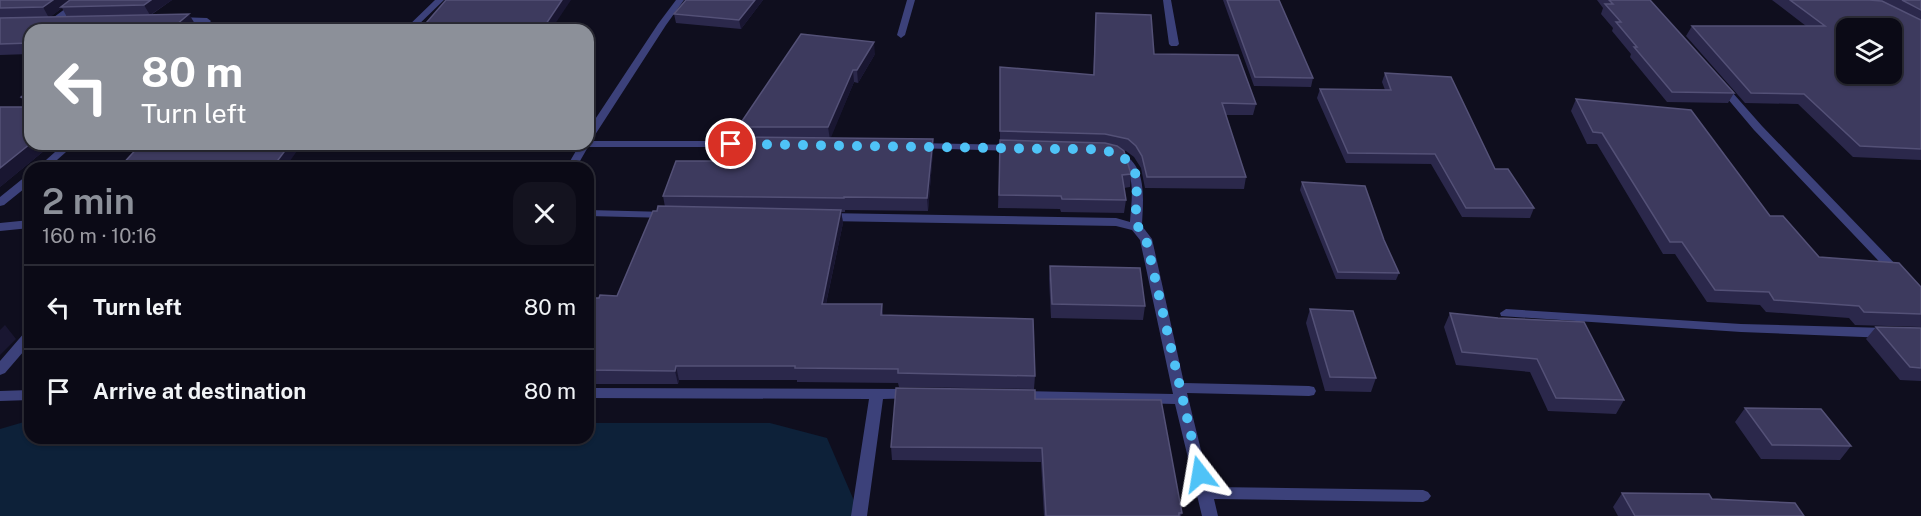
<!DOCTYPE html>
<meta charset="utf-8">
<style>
:root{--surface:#0b0a16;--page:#14131f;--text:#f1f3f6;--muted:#9a9aa1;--line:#2b2b35;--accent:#8c9099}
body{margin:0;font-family:"Public Sans",sans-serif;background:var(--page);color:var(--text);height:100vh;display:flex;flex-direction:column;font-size:22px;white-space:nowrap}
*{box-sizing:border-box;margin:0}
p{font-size:20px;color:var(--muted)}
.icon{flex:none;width:33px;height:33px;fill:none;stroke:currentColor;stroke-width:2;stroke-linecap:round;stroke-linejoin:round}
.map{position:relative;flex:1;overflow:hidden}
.details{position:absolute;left:24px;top:162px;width:570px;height:282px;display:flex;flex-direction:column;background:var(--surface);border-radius:18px;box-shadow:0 2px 4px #0004,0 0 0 2px var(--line)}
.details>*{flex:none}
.hud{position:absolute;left:24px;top:24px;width:570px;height:126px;border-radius:18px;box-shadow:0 2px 4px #0004,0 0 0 2px var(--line);background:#8c9099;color:#fff;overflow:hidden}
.controls{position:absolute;left:1836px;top:18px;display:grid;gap:12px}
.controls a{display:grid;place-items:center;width:66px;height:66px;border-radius:12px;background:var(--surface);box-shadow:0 2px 4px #0004,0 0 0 2px var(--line);font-size:30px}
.pin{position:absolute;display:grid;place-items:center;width:51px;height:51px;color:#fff;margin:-26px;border:3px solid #fff;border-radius:50%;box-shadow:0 2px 6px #0007}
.me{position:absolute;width:66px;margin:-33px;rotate:346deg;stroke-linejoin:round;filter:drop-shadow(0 0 4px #0008)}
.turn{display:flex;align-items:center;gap:21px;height:126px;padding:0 18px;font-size:27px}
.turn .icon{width:78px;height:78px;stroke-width:2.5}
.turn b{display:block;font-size:42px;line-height:51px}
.round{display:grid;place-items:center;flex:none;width:63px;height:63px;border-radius:18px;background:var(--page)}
.headline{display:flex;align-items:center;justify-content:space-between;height:102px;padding:0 18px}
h1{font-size:36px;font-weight:600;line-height:45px;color:var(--accent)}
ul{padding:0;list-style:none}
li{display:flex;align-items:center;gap:18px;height:84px;padding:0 18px;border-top:2px solid var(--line)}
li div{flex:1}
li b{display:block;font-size:22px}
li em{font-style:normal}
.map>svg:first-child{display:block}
</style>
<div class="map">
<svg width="1921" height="516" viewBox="0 0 1921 516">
<rect width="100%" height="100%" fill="#0f0e1e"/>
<path fill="#0d2139" d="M24,422H30V438H588V423H770L827,438L855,503L853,516H0V429Z"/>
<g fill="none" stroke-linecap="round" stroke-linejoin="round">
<path fill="#3c417a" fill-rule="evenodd" d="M77,0H86L56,24H50V20Z
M435,0H444L413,30H404Z
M676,0H684L666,25L593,138L589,141H742L747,144L742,147H588L576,168H566L580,144H588V130L658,24Z
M907,0H915L905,35L901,38L897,35Z
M1163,0H1171L1179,44L1177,46H1171L1169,44Z
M178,17L207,18L211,21L203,30H194L200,23L175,22V18Z
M1721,82L1724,83L1762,126L1901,270L1903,273L1901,276H1893L1754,130L1716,85Z
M918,143L1015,145L1020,148L1015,151L914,148L913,146L914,144Z
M64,144H75L48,168H37Z
M1113,150C1149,160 1143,197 1142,226L1152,239L1184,383L1309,386L1314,387L1316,391L1314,395L1309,396L1187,393L1210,487L1423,490L1428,492L1431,496L1428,500L1423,502L1214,499L1218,516H1202L1175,404L1016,400L1014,396L1016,392L1021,391L1173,394L1140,240L1132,230L1116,226L826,221L820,217L826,213L1116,218L1130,222C1131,204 1136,179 1124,164C1119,159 1113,157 1108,153Z
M30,175V184L4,205L0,206V197L26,176Z
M588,210L668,212L674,215L668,218L588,216Z
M30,220V228L0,231V223Z
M1506,309L1741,324L1887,328L1892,330L1894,333L1892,336L1887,338L1741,332L1501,316L1500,313Z
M30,330V344L5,373L0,375V361L25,332Z
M588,388L911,389L916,390L918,394L916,398L883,399L867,516H851L869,399L588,398Z
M30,390V400L0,401V391Z"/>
</g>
<path fill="#2b284b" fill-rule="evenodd" d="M0,0H172L151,15L195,24L30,30V54L0,55ZM62,8L67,17H50Z
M686,0H763L741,29L676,23L674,14Z
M1223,0H1279L1313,78L1311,87L1254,86Z
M1597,0H1650L1734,93L1728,103L1667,102L1630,57L1631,54L1612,31L1613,28L1601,14L1603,8Z
M1772,0H1921V160L1853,157L1798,104L1745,103L1686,36L1692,26H1806Z
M1096,13L1154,54L1256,104L1253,115H1226L1246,177L1244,189L1145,188L1141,168L1134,157L1126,151L1123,150L1131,174L1130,187L1124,188L1126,200L1124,213L1061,212L1060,209L998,208L1000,143V67L1093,75Z
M875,54L858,83L854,82L830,138L933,139V151L928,211L845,210V212H841L843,223L826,304H882L883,315L1035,376L1034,389L899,387L898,383L797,382V380H679L678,384H588V298H599L617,296L657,211L665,207L663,196L715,161L739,137L738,127Z
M1385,73L1495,169L1534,208L1530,218L1462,217L1431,164L1346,163L1317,98L1320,89L1385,90L1382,82Z
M30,90V144H55L49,150H45L0,187L24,107V102L21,97Z
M1576,99L1770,216L1819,257L1921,287V327L1855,325L1849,318L1766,312L1760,305L1707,302L1675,254H1663L1597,144H1587L1571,111Z
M1302,182L1384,240L1399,273L1396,280L1336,279L1300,190Z
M1050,266L1145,306L1143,320L1051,318L1049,279Z
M1310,309L1376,378L1371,392L1325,391L1306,323Z
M1450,313L1624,400L1616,414L1548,411L1530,372L1456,365L1444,327Z
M1876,327L1921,328V381L1900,380L1866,339Z
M1035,399L1182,513L1181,516H1044L1041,462L892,460L891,447Z
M1745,408L1851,446L1840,460L1761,459L1735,422Z
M1622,493L1712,499L1804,516H1618L1613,507Z"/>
<path fill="#191631" d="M53,0H74L61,7L62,8L49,18L43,7Z
M151,0H172L150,15L144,5Z
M562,0H571L551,30H542Z
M755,0H763L741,29L739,20Z
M189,14L195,24L188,30H170Z
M874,42L875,54L858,83L857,70Z
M853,70L854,82L830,140L828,127Z
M933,139V151L928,211L927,198Z
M30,144H41L45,150L0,187V168Z
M45,144H55L49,150Z
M290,144H302L285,168H272Z
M841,210L843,223L823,317L822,304Z
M5,325L16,339L0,355V330Z
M676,366L679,380L678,384L675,371Z"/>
<path fill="#3d3a5e" stroke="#545177" stroke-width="1.5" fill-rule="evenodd" d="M0,0H53L43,7L0,8Z
M70,0H151L144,5L61,7Z
M446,0H562L542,30H420Z
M686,0H755L739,20L674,14Z
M1227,0H1279L1313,78L1255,77Z
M1609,0H1650L1734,93L1672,92L1634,47H1637L1616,22H1621L1605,4H1613Z
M1790,0H1869L1882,1L1921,20V149L1860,146L1804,94L1751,93L1692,26H1825ZM1846,28H1892V74H1846Z
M1902,0H1921V10Z
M1096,13L1151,15L1154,54L1238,55L1256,104L1222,103L1246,177H1147L1142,156L1136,146L1128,139L1105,134L1000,131V67L1094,75Z
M189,14L170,30H30V43L0,44V18Z
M801,34L874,42L857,70H853L828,127H738Z
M1385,73L1451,77L1495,169H1508L1534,208H1466L1435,154L1348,153L1320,89L1391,90Z
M30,90V144L0,168V107H24L25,99L21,97Z
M1576,99L1691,110L1770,216H1783L1819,257L1899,263L1921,287V314L1864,312L1859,306L1774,300L1769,292L1715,290L1682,242H1670L1602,133L1593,132Z
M731,137L933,139L927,198L844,197V198L663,196L676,161H715Z
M1000,140L1105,143L1117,146L1124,151L1131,174L1122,175L1126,200L1062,199L1061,196L999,195Z
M141,144H290L272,168H119Z
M1302,182L1365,186L1384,240L1399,273L1338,272Z
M658,206L841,210L822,304H882L881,315L1033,319L1035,376L898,373V369L795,368V366H676L675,371L588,370V298H599L600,295L617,296L653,211H657Z
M1050,266L1140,268L1145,306L1052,304Z
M1310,309L1353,311L1376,378L1330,377Z
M1450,313L1498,318L1584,322L1624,400L1556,398L1537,359L1462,352Z
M1876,327L1921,328V368L1910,367Z
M896,388L1035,390V399L1161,400L1182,513H1179V516H1046L1042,448L891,447Z
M1745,408L1821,409L1851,446L1772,445Z
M1622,493L1709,494L1712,499L1795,503L1804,516H1635Z"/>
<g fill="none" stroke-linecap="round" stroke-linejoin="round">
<path stroke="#4fc3f7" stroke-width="10" stroke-dasharray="0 18" d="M731,144L1058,149C1085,150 1127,143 1136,176C1138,184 1136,195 1136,204C1136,221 1135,225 1146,239L1200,474"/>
</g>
</svg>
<div class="controls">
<a><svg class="icon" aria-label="layers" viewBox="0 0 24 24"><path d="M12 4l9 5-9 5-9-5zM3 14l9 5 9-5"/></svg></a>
</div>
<div class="pin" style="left:731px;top:144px;background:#d93025"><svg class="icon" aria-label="arrive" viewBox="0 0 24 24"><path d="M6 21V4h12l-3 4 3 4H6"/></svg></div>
<svg class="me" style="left:1200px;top:474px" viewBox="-20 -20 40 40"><path d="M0-17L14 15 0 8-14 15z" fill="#4fc3f7" stroke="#fff" stroke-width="4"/></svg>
<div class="hud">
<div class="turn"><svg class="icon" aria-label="left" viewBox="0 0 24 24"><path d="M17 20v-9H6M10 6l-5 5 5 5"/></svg><div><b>80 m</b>Turn left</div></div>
</div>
<section class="details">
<div class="headline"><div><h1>2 min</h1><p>160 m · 10:16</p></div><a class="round"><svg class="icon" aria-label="close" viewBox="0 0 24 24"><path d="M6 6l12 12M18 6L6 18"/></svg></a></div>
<ul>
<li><svg class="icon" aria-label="left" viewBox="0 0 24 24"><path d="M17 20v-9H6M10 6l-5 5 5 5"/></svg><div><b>Turn left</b></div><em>80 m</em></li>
<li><svg class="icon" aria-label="arrive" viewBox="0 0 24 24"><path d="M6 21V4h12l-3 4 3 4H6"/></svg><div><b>Arrive at destination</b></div><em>80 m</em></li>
</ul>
</section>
</div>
